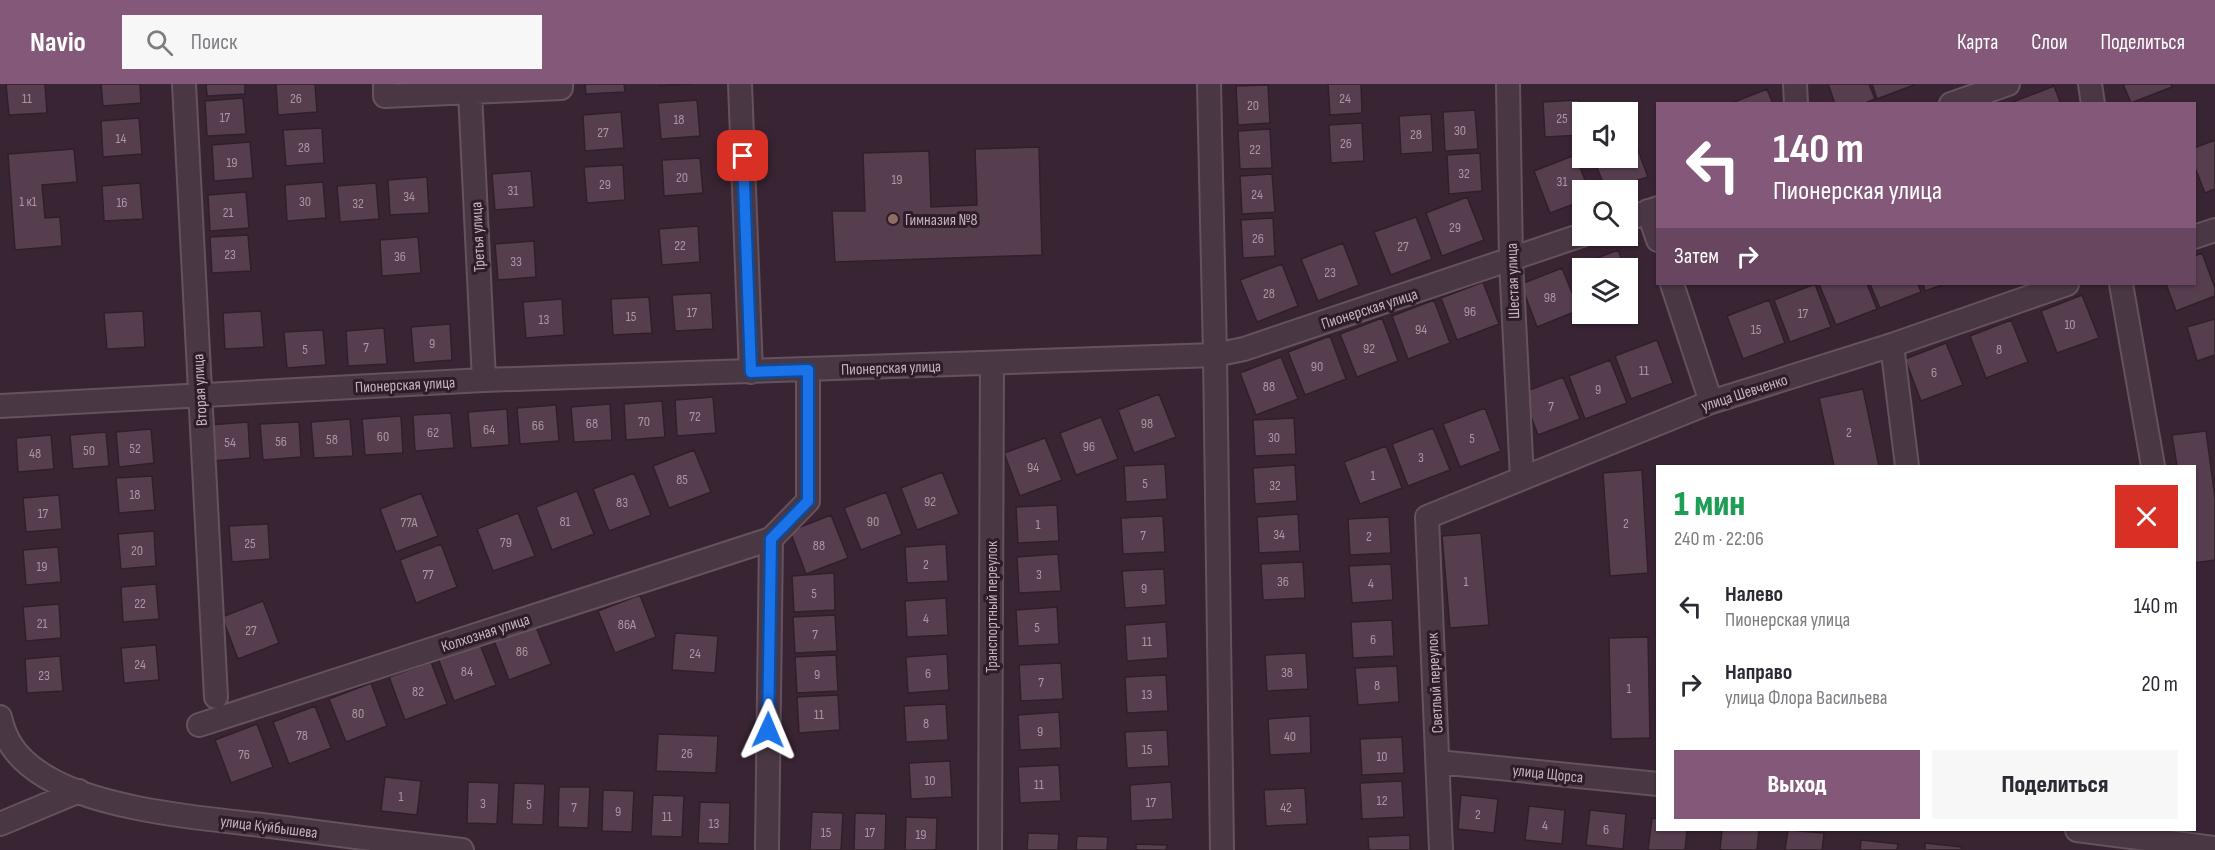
<!DOCTYPE html>
<html lang="ru">
<meta charset="utf-8">
<style>
:root{--surface:#fff;--page:#f7f7f7;--text:#2b2b33;--muted:#7c7c81;--accent:#835879}
body{margin:0;font-family:"Sofia Sans Condensed",sans-serif;background:var(--page);color:var(--text);height:100vh;display:flex;flex-direction:column;font-size:22px;white-space:nowrap}
*{box-sizing:border-box;margin:0}
p{font-size:20px;color:var(--muted)}
.icon{flex:none;width:33px;height:33px;fill:none;stroke:currentColor;stroke-width:2;stroke-linecap:round;stroke-linejoin:round}
.map{position:relative;flex:1;overflow:hidden}
.drawer{position:absolute;left:1656px;top:381px;width:540px;height:366px;display:flex;flex-direction:column;background:var(--surface);border-radius:0px;box-shadow:0 2px 4px #0004}
.drawer>*{flex:none}
.banner{position:absolute;left:1656px;top:18px;width:540px;height:183px;border-radius:0px;box-shadow:0 2px 4px #0004;background:#835879;color:#fff;overflow:hidden}
.tools{position:absolute;left:1572px;top:18px;display:grid;gap:12px}
.tools a{display:grid;place-items:center;width:66px;height:66px;border-radius:0px;background:var(--surface);box-shadow:0 2px 4px #0004;font-size:30px}
.pin{position:absolute;display:grid;place-items:center;width:51px;height:51px;color:#fff;margin:-26px;border-radius:12px;box-shadow:0 3px 9px #0006}
.me{position:absolute;width:66px;margin:-33px;rotate:1deg;stroke-linejoin:round;filter:drop-shadow(0 0 4px #0008)}
.turn{display:flex;align-items:center;gap:21px;height:126px;padding:0 18px;font-size:27px}
.turn .icon{width:78px;height:78px;stroke-width:2.5}
.turn b{display:block;font-size:42px;line-height:51px}
.then{display:flex;align-items:center;height:57px;padding:0 18px;background:#0003;gap:12px;font-size:22px}
.round{display:grid;place-items:center;flex:none;width:63px;height:63px;border-radius:0px;background:var(--page)}
.summary{display:flex;align-items:center;justify-content:space-between;height:102px;padding:0 18px}
h1{font-size:36px;font-weight:800;line-height:45px;color:#1e9e55}
.primary-button{display:flex;gap:12px;margin-top:auto;padding:12px 18px}
.primary-button a{flex:1;height:69px;border-radius:0px;background:var(--accent);color:#fff;font-size:24px;font-weight:800;line-height:69px;text-align:center}
.primary-button a+a{background:var(--page);color:var(--text)}
ul{padding:0;list-style:none}
li{display:flex;align-items:center;gap:18px;height:78px;padding:0 18px}
li div{flex:1}
li b{display:block;font-size:22px}
li em{font-style:normal}
header{display:flex;align-items:center;gap:36px;box-sizing:border-box;height:84px;padding:0 30px;background:var(--accent);color:#fff}
header strong{font-size:28px}
nav{display:flex;gap:33px;margin-inline-start:auto;font-size:21px}
.search{width:420px;height:54px;background:var(--page);display:flex;align-items:center;gap:15px;box-sizing:border-box;padding:0 21px;border-radius:0px;color:var(--muted);font-size:22px}
.map>svg:first-child{display:block}
</style>
<header>
<strong>Navio</strong>
<div class="search"><svg class="icon" aria-label="search" viewBox="0 0 24 24"><circle cx="10" cy="10" r="6"/><path d="M15 15l6 6"/></svg>Поиск</div>
<nav><a>Карта</a><a>Слои</a><a>Поделиться</a></nav>
</header>
<div class="map">
<svg width="2215" height="766" viewBox="0 0 2215 766">
<rect width="100%" height="100%" fill="#392433"/>
<path fill="#573e4f" stroke="#301f2b" stroke-width="1.5" d="M6,0H45L47,29L9,31Z
M101,0H140L141,19L103,22Z
M206,0H245V10L207,12Z
M276,0H315L317,28L278,31Z
M585,0H624L625,8L586,10Z
M659,0H692L660,2Z
M1328,0H1361L1362,29L1330,31Z
M1828,0H1869L1875,15L1863,20H1835Z
M1872,0H1914V1L1877,15Z
M2123,0H2171L2172,3L2131,19Z
M1268,1L1270,39L1238,41L1236,2Z
M2054,2L2061,20H2013V18Z
M1767,5L1773,20H1729Z
M243,14L246,50L207,52L205,17Z
M697,16L700,52L661,55L658,19Z
M1579,16L1582,51L1545,53L1543,18Z
M1475,26L1478,65L1445,67L1443,28Z
M621,28L624,64L585,67L583,31Z
M1431,30L1433,68L1401,70L1399,32Z
M139,34L142,70L103,73L101,37Z
M1362,39L1364,77L1331,79L1329,41Z
M322,44L324,79L286,82L283,46Z
M1270,45L1272,84L1240,85L1238,47Z
M1632,50L1648,93L1606,106L1593,74H1628V52Z
M2215,56V105L2205,109L2194,81V64Z
M250,58L253,94L214,97L212,61Z
M1039,63L1042,171L835,178L832,127H865L863,69L929,67L931,123L977,121L975,65Z
M74,65L77,98L42,101L45,134L60,133L62,162L15,166L8,70Z
M1480,69L1482,107L1449,110L1447,71Z
M1575,71L1589,106H1582V117L1550,129L1534,87Z
M700,74L703,109L664,112L662,76Z
M623,81L625,116L587,119L584,83Z
M531,87L534,123L495,126L492,90Z
M1272,90L1275,128L1242,130L1240,92Z
M427,93L429,129L390,131L388,96Z
M323,98L326,134L287,137L285,101Z
M140,99L143,135L104,137L102,102Z
M376,99L379,135L340,138L337,102Z
M246,108L249,144L210,147L208,111Z
M1467,113L1484,156L1442,172L1426,129Z
M1416,133L1432,175L1391,191L1374,148Z
M1273,134L1275,172L1243,174L1241,136Z
M698,142L700,178L662,181L659,145Z
M248,151L251,187L212,189L210,153Z
M418,153L421,189L382,192L380,156Z
M534,157L536,193L498,196L495,160Z
M1343,159L1359,201L1318,217L1301,175Z
M1618,166L1625,184H1582V198L1576,182Z
M2202,169L2215,204V212L2176,227L2166,200H2194V172Z
M1282,180L1298,222L1257,238L1240,196Z
M1562,184L1579,226L1537,243L1521,200Z
M1628,191L1634,208L1628,211Z
M1483,198L1499,240L1457,256L1441,214Z
M1815,200L1831,243L1790,258L1774,216Z
M1819,200H1867L1877,225L1836,241Z
M1870,200H1918L1921,208L1880,224Z
M1923,200H1945L1925,207Z
M711,209L713,245L675,247L672,211Z
M2082,211L2099,254L2057,269L2041,227Z
M649,213L652,249L613,251L611,215Z
M562,215L564,251L526,254L523,218Z
M1434,216L1450,259L1408,275L1392,232Z
M1769,216L1785,259L1743,275L1727,232Z
M143,227L145,263L107,265L104,229Z
M261,227L264,263L225,265L223,229Z
M1382,234L1398,277L1357,293L1340,250Z
M2215,235V271L2197,277L2187,243Z
M2011,236L2028,278L1986,294L1970,252Z
M450,240L452,276L414,279L411,243Z
M384,244L387,280L348,282L346,247Z
M323,246L326,281L287,284L284,248Z
M1330,252L1346,295L1305,311L1288,268Z
M1657,256L1673,299L1631,315L1615,272Z
M1946,259L1963,301L1921,317L1905,275Z
M1281,273L1298,315L1256,331L1240,289Z
M1610,276L1627,319L1585,335L1569,292Z
M1563,293L1580,335L1538,351L1522,309Z
M1863,305L1879,382H1834L1819,314Z
M1159,310L1176,353L1134,369L1118,326Z
M713,313L716,349L677,352L675,316Z
M662,317L665,353L626,356L624,320Z
M610,320L612,356L574,358L571,323Z
M556,321L559,357L520,360L517,324Z
M1485,324L1501,367L1460,383L1443,340Z
M507,325L509,361L471,364L468,328Z
M451,329L454,364L415,367L413,331Z
M401,332L403,369L365,371L362,335Z
M1101,333L1118,375L1076,391L1060,349Z
M1294,334L1296,370L1255,372L1253,336Z
M350,335L353,372L314,374L311,338Z
M248,338L250,374L212,377L209,341Z
M299,338L301,373L263,376L260,340Z
M1433,344L1450,386L1408,402L1392,360Z
M151,345L154,379L119,383L116,348Z
M2206,347L2215,414V476L2194,479V382H2177L2172,351Z
M106,348L109,382L73,385L70,351Z
M51,351L54,385L18,388L16,354Z
M1045,354L1062,396L1020,412L1004,369Z
M1386,362L1402,404L1360,420L1344,378Z
M694,366L711,408L669,424L653,382Z
M1165,380L1167,415L1126,418L1124,382Z
M1295,381L1297,417L1255,420L1253,384Z
M1642,386L1648,489L1610,492L1603,389Z
M942,388L959,430L917,446L901,404Z
M634,389L651,431L609,447L593,405Z
M152,392L155,426L119,429L116,394Z
M577,407L594,450L552,466L536,423Z
M886,408L902,450L861,466L844,424Z
M421,409L438,452L396,468L380,425Z
M59,411L62,445L26,448L23,414Z
M1057,421L1059,457L1018,459L1016,423Z
M518,429L535,472L493,487L477,445Z
M1298,430L1300,467L1259,469L1257,433Z
M831,431L848,474L806,490L790,447Z
M1163,432L1165,468L1123,470L1121,434Z
M1389,433L1391,469L1350,471L1348,435Z
M268,440L270,475L232,478L229,442Z
M154,447L156,482L121,485L118,450Z
M1481,449L1489,541L1450,544L1442,452Z
M441,460L457,503L416,519L400,476Z
M946,460L948,497L907,499L905,463Z
M58,463L61,498L26,501L23,466Z
M1058,470L1061,507L1019,509L1017,473Z
M1303,478L1305,514L1263,516L1261,480Z
M1391,480L1393,516L1352,519L1349,482Z
M1164,485L1166,521L1125,524L1122,487Z
M834,489L835,526L794,528L792,492Z
M156,500L159,535L123,538L121,503Z
M640,511L656,553L615,569L598,527Z
M946,514L948,551L907,553L905,517Z
M263,517L279,559L238,575L222,533Z
M59,520L61,554L26,557L23,523Z
M1057,523L1059,560L1018,562L1016,526Z
M835,531L837,567L795,569L793,533Z
M1392,536L1394,572L1353,574L1351,538Z
M534,538L551,580L509,596L493,554Z
M1166,538L1168,574L1127,577L1125,541Z
M675,549L718,552L715,589L672,586Z
M1648,553L1650,654L1611,655L1609,554Z
M479,558L496,601L454,617L438,574Z
M156,561L159,596L124,599L121,564Z
M1306,569L1308,605L1267,607L1265,571Z
M947,570L949,606L908,609L906,573Z
M836,571L838,607L797,609L795,573Z
M60,572L63,607L27,609L25,575Z
M431,578L447,620L405,636L389,593Z
M1061,579L1063,615L1021,617L1019,581Z
M1397,582L1399,618L1358,621L1355,584Z
M1166,591L1168,627L1127,629L1125,593Z
M371,599L387,642L346,658L329,615Z
M838,611L840,646L799,649L797,613Z
M946,620L948,656L906,658L904,622Z
M315,622L331,664L289,680L273,638Z
M1059,628L1061,664L1020,666L1018,631Z
M1310,632L1311,669L1270,671L1268,635Z
M257,640L273,683L231,699L215,656Z
M1167,646L1169,682L1127,684L1125,648Z
M658,650L718,652L716,689L656,687Z
M1402,653L1404,689L1362,691L1360,655Z
M950,677L952,713L911,715L909,679Z
M1059,681L1061,717L1020,719L1018,683Z
M385,693L421,697L417,731L381,727Z
M1402,697L1404,733L1362,735L1360,699Z
M468,698L499,699L497,740L467,739Z
M1171,698L1173,735L1131,737L1130,701Z
M514,699L545,700L543,741L512,740Z
M559,703H590L588,744L558,743Z
M1305,704L1307,740L1266,742L1264,706Z
M603,706L634,707L632,748L602,747Z
M653,711L684,712L682,753L651,752Z
M1461,711L1498,715L1494,749L1458,745Z
M700,718L730,719L729,760L698,759Z
M1529,722L1565,726L1562,760L1525,756Z
M1590,726L1626,730L1623,765L1586,761Z
M812,728L843,729L841,766H810Z
M855,729L886,730L885,766H854Z
M906,733L937,734L936,766H905Z
M1652,734L1658,735V746H1687L1685,766H1648Z
M1722,746H1759L1757,766H1720Z
M1788,746L1824,749L1822,766H1785Z
M1028,749L1059,750L1058,766H1027Z
M1410,751V766H1369L1368,753Z
M1077,752L1108,753L1107,766H1076Z
M1861,756L1898,760L1897,766H1860Z
M1925,759L1962,763L1961,766H1925Z
M1136,760L1167,761L1166,766H1136Z"/>
<g fill="none" stroke-linecap="round" stroke-linejoin="round">
<defs>
<path id="minor" d="M184,0L216,613
M385,0V12L561,4V0
M740,0L751,288
M1209,0L1215,271L1222,766
M1508,0L1511,177L1522,394
M1795,0L1796,20
M2090,0L2093,20
M470,9L484,296
M1951,20L2008,0
M1648,127L1658,156
M1628,135L1658,124
M2194,153L2215,146
M1672,200L1711,318
M2121,200L2153,382
M1892,261L1907,382
M0,322L484,296L1215,271L1244,265L1582,151
M0,633C5,657 17,673 37,687C90,725 198,734 262,741C329,750 395,758 462,766
M199,641L771,455
M1438,678L1658,700
M0,740L79,707
M2077,746L2215,764
M767,766L771,455L808,417V286
M990,766L992,280
M1441,766L1427,433L1711,318L1892,261L2067,200"/>
</defs>
<use href="#minor" stroke="#64535f" stroke-width="26"/>
<use href="#minor" stroke="#493744" stroke-width="22"/>
</g>
<g fill="none" stroke-linecap="round" stroke-linejoin="round">
<defs>
<path id="route" d="M743,72L751,288L808,286V417L771,455L768,646"/>
</defs>
<use href="#route" stroke="#114b97" stroke-width="15"/>
<use href="#route" stroke="#1a73e8" stroke-width="10"/>
</g>
<circle fill="#8d6e63" stroke="#2e1d29" stroke-width="2" cx="893" cy="135" r="6"/>
<g text-anchor="middle" stroke-width="6" stroke-linejoin="round" paint-order="stroke">
<g font-size="14" fill="#aa96a3">
<text x="27" y="19">11</text>
<text x="296" y="19">26</text>
<text x="1345" y="19">24</text>
<text x="1253" y="26">20</text>
<text x="225" y="38">17</text>
<text x="1562" y="39">25</text>
<text x="679" y="40">18</text>
<text x="1460" y="51">30</text>
<text x="603" y="53">27</text>
<text x="1416" y="55">28</text>
<text x="121" y="59">14</text>
<text x="1346" y="64">26</text>
<text x="304" y="68">28</text>
<text x="1255" y="70">22</text>
<text x="232" y="83">19</text>
<text x="1464" y="94">32</text>
<text x="682" y="98">20</text>
<text x="897" y="100">19</text>
<text x="1562" y="102">31</text>
<text x="605" y="105">29</text>
<text x="513" y="111">31</text>
<text x="1257" y="115">24</text>
<text x="409" y="117">34</text>
<text x="28" y="122">1 к1</text>
<text x="305" y="122">30</text>
<text x="122" y="123">16</text>
<text x="358" y="124">32</text>
<text x="228" y="133">21</text>
<text x="1455" y="148">29</text>
<text x="1258" y="159">26</text>
<text x="680" y="166">22</text>
<text x="1403" y="167">27</text>
<text x="230" y="175">23</text>
<text x="400" y="177">36</text>
<text x="516" y="182">33</text>
<text x="1330" y="193">23</text>
<text x="1269" y="214">28</text>
<text x="1550" y="218">98</text>
<text x="1470" y="232">96</text>
<text x="692" y="233">17</text>
<text x="1803" y="234">17</text>
<text x="631" y="237">15</text>
<text x="544" y="240">13</text>
<text x="2070" y="245">10</text>
<text x="1421" y="250">94</text>
<text x="1756" y="250">15</text>
<text x="432" y="264">9</text>
<text x="366" y="268">7</text>
<text x="1369" y="269">92</text>
<text x="305" y="270">5</text>
<text x="1999" y="270">8</text>
<text x="1317" y="287">90</text>
<text x="1644" y="291">11</text>
<text x="1934" y="293">6</text>
<text x="1269" y="307">88</text>
<text x="1598" y="310">9</text>
<text x="1551" y="327">7</text>
<text x="695" y="337">72</text>
<text x="644" y="342">70</text>
<text x="592" y="344">68</text>
<text x="1147" y="344">98</text>
<text x="538" y="346">66</text>
<text x="489" y="350">64</text>
<text x="433" y="353">62</text>
<text x="1849" y="353">2</text>
<text x="383" y="357">60</text>
<text x="1274" y="358">30</text>
<text x="1472" y="359">5</text>
<text x="332" y="360">58</text>
<text x="281" y="362">56</text>
<text x="230" y="363">54</text>
<text x="1089" y="367">96</text>
<text x="135" y="369">52</text>
<text x="89" y="371">50</text>
<text x="35" y="374">48</text>
<text x="1421" y="378">3</text>
<text x="1033" y="388">94</text>
<text x="1373" y="396">1</text>
<text x="682" y="400">85</text>
<text x="1145" y="404">5</text>
<text x="1275" y="406">32</text>
<text x="135" y="415">18</text>
<text x="930" y="422">92</text>
<text x="622" y="423">83</text>
<text x="43" y="434">17</text>
<text x="565" y="442">81</text>
<text x="873" y="442">90</text>
<text x="409" y="443">77А</text>
<text x="1626" y="444">2</text>
<text x="1038" y="445">1</text>
<text x="1279" y="455">34</text>
<text x="1143" y="456">7</text>
<text x="1369" y="457">2</text>
<text x="506" y="463">79</text>
<text x="250" y="464">25</text>
<text x="819" y="466">88</text>
<text x="137" y="471">20</text>
<text x="926" y="485">2</text>
<text x="42" y="487">19</text>
<text x="428" y="495">77</text>
<text x="1039" y="495">3</text>
<text x="1283" y="502">36</text>
<text x="1466" y="502">1</text>
<text x="1371" y="504">4</text>
<text x="1144" y="509">9</text>
<text x="814" y="514">5</text>
<text x="140" y="524">22</text>
<text x="926" y="539">4</text>
<text x="42" y="544">21</text>
<text x="627" y="545">86А</text>
<text x="1037" y="548">5</text>
<text x="251" y="551">27</text>
<text x="815" y="555">7</text>
<text x="1373" y="560">6</text>
<text x="1147" y="562">11</text>
<text x="522" y="572">86</text>
<text x="695" y="574">24</text>
<text x="140" y="585">24</text>
<text x="467" y="592">84</text>
<text x="1287" y="593">38</text>
<text x="928" y="594">6</text>
<text x="817" y="595">9</text>
<text x="44" y="596">23</text>
<text x="1041" y="603">7</text>
<text x="1377" y="606">8</text>
<text x="1629" y="609">1</text>
<text x="418" y="612">82</text>
<text x="1147" y="615">13</text>
<text x="358" y="634">80</text>
<text x="819" y="635">11</text>
<text x="926" y="644">8</text>
<text x="1040" y="652">9</text>
<text x="302" y="656">78</text>
<text x="1290" y="657">40</text>
<text x="1147" y="670">15</text>
<text x="687" y="674">26</text>
<text x="244" y="675">76</text>
<text x="1382" y="677">10</text>
<text x="930" y="701">10</text>
<text x="1039" y="705">11</text>
<text x="401" y="717">1</text>
<text x="1382" y="721">12</text>
<text x="1151" y="723">17</text>
<text x="483" y="724">3</text>
<text x="529" y="725">5</text>
<text x="574" y="728">7</text>
<text x="1286" y="728">42</text>
<text x="618" y="732">9</text>
<text x="1478" y="735">2</text>
<text x="667" y="737">11</text>
<text x="714" y="744">13</text>
<text x="1545" y="746">4</text>
<text x="1606" y="750">6</text>
<text x="826" y="753">15</text>
<text x="870" y="753">17</text>
<text x="921" y="755">19</text>
</g>
<g font-size="16" fill="#c5b3bf" stroke="#2e1d29" text-anchor="start">
<text x="905" y="141">Гимназия №8</text>
</g>
<g font-size="16" fill="#c5b3bf" stroke="#2e1d29">
<text transform="translate(477 153) rotate(-93)" y="6">Третья улица</text>
<text transform="translate(1512 197) rotate(-92)" y="6">Шестая улица</text>
<text transform="translate(1369 224) rotate(-18)" y="6">Пионерская улица</text>
<text transform="translate(891 283) rotate(-2)" y="6">Пионерская улица</text>
<text transform="translate(405 300) rotate(-3)" y="6">Пионерская улица</text>
<text transform="translate(199 306) rotate(-93)" y="6">Вторая улица</text>
<text transform="translate(1744 308) rotate(-18)" y="6">улица Шевченко</text>
<text transform="translate(991 523) rotate(-90)" y="6">Транспортный переулок</text>
<text transform="translate(485 548) rotate(-18)" y="6">Колхозная улица</text>
<text transform="translate(1434 599) rotate(-93)" y="6">Светлый переулок</text>
<text transform="translate(1548 689) rotate(6)" y="6">улица Щорса</text>
<text transform="translate(269 742) rotate(7)" y="6">улица Куйбышева</text>
</g>
</g>
</svg>
<div class="tools">
<a><svg class="icon" aria-label="sound" viewBox="0 0 24 24"><path d="M4 9h4l5-4v14l-5-4H4zM17 9q2 3 0 6"/></svg></a>
<a><svg class="icon" aria-label="search" viewBox="0 0 24 24"><circle cx="10" cy="10" r="6"/><path d="M15 15l6 6"/></svg></a>
<a><svg class="icon" aria-label="layers" viewBox="0 0 24 24"><path d="M12 4l9 5-9 5-9-5zM3 14l9 5 9-5"/></svg></a>
</div>
<div class="pin" style="left:743px;top:72px;background:#d93025"><svg class="icon" aria-label="arrive" viewBox="0 0 24 24"><path d="M6 21V4h12l-3 4 3 4H6"/></svg></div>
<svg class="me" style="left:768px;top:646px" viewBox="-20 -20 40 40"><path d="M0-17L14 15 0 8-14 15z" fill="#1a73e8" stroke="#fff" stroke-width="4"/></svg>
<div class="banner">
<div class="turn"><svg class="icon" aria-label="left" viewBox="0 0 24 24"><path d="M17 20v-9H6M10 6l-5 5 5 5"/></svg><div><b>140 m</b>Пионерская улица</div></div>
<div class="then">Затем<svg class="icon" aria-label="right" viewBox="0 0 24 24"><path d="M7 20v-9h11M14 6l5 5-5 5"/></svg></div>
</div>
<section class="drawer">
<div class="summary"><div><h1>1 мин</h1><p>240 m · 22:06</p></div><a class="round" style="background:#d93025;color:#fff"><svg class="icon" aria-label="close" viewBox="0 0 24 24"><path d="M6 6l12 12M18 6L6 18"/></svg></a></div>
<ul>
<li><svg class="icon" aria-label="left" viewBox="0 0 24 24"><path d="M17 20v-9H6M10 6l-5 5 5 5"/></svg><div><b>Налево</b><p>Пионерская улица</p></div><em>140 m</em></li>
<li><svg class="icon" aria-label="right" viewBox="0 0 24 24"><path d="M7 20v-9h11M14 6l5 5-5 5"/></svg><div><b>Направо</b><p>улица Флора Васильева</p></div><em>20 m</em></li>
</ul>
<div class="primary-button"><a>Выход</a><a>Поделиться</a></div>
</section>
</div>
